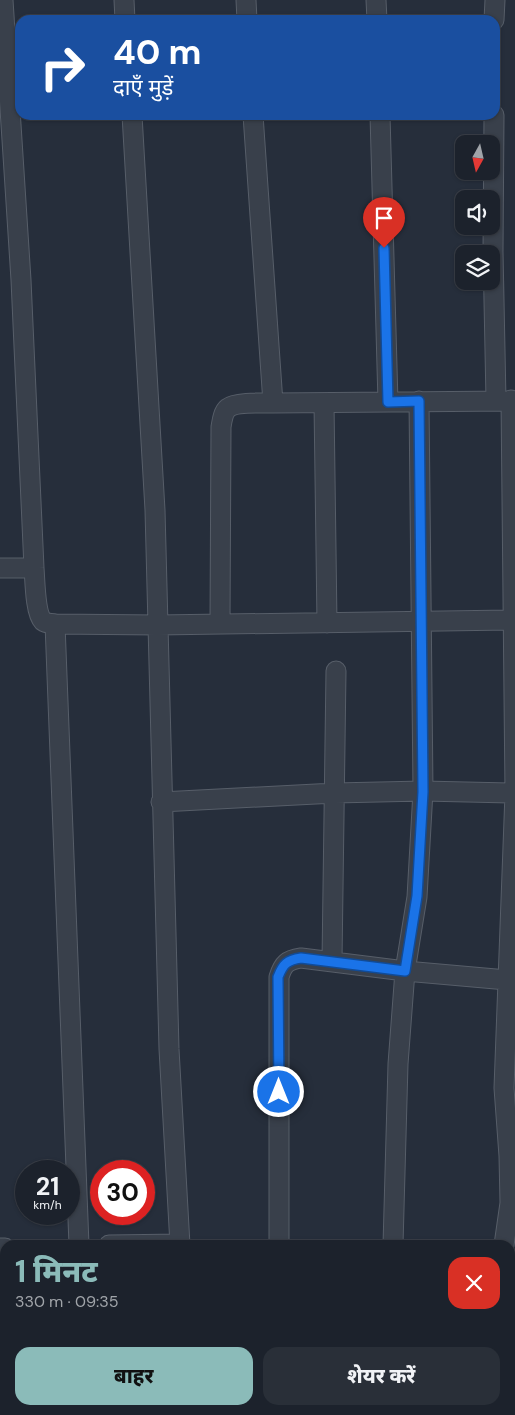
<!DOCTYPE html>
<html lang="hi">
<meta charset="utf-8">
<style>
:root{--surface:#1c222c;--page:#292f38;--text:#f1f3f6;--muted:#a0a4a9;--line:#3a3f48;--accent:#8bbbb9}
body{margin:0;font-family:"DM Sans","Noto Sans Devanagari",sans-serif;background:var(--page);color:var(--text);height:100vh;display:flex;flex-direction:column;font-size:19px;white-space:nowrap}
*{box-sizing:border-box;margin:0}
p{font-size:16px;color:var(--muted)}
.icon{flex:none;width:28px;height:28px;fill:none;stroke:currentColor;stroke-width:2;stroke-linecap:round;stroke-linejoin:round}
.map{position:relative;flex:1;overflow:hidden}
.side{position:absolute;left:0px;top:1240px;width:515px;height:175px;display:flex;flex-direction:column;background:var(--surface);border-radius:15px 15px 0 0;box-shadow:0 1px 4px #0004,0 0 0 1px var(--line)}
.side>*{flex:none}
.banner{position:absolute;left:15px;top:15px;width:485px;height:105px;border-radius:15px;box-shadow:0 1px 4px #0004,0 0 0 1px var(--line);background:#1a4fa0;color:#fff;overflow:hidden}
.needle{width:32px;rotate:188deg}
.buttons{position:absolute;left:455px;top:135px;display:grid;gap:10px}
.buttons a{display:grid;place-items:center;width:45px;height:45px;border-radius:10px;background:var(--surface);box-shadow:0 1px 4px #0004,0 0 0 1px var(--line);font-size:25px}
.speed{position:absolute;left:15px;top:1160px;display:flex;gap:10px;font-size:25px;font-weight:700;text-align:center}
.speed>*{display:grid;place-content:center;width:65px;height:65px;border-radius:50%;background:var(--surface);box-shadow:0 1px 4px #0004,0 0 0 1px var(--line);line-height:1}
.speed small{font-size:12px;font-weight:400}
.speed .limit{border:8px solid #d22;background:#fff;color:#111}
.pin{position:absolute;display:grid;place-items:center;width:42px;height:42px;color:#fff;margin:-51px -21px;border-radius:50% 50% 50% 0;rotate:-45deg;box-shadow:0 0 5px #0007}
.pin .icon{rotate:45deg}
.me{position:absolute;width:55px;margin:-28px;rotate:0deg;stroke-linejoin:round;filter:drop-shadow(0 0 4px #0008)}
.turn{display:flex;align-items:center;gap:18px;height:105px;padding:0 15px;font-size:22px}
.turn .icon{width:65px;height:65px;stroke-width:2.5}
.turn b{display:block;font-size:35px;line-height:42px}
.round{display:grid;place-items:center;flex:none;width:52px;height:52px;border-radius:15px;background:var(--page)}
.overview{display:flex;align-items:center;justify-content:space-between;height:85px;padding:0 15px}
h1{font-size:30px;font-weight:800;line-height:38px;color:var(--accent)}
.button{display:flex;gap:10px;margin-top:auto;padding:10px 15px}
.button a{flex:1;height:58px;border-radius:15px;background:var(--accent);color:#111;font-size:20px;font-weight:800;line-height:58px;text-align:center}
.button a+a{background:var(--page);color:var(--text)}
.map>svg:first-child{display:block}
</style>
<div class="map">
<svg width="515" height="1415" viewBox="0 0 515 1415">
<rect width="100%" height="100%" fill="#262e3b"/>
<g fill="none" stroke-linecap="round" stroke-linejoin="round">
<defs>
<path id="street" d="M3,0L21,280L34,568C35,579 35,613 43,621C47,624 51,623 55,624L158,625L513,620
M124,0L125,20
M246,0L247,20
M376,0L377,20
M494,20L495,0
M132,115L155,510L169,1049L180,1245
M253,115L273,403
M380,115L388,402
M494,115L493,251L496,400
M324,403L327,623
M0,568H34
M220,623L221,427C222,421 223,412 228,408C235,402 263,403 273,403L515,401
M55,624L79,1245
M161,802L335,793L423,791L515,793
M332,961L336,671
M109,1245L180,1244
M279,1245V977C283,964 287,960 301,958L405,971L507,980
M393,1245L398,1064L405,971L417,897L423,791L419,401
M504,1245L510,1203L509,1156L504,1088L515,793L511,400
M0,1248H5
M0,1341H5
M88,1410V1415
M186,1410V1415
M285,1410L286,1415
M391,1410L392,1415
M500,1410V1415"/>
</defs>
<use href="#street" stroke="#575e69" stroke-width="21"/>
<use href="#street" stroke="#39404b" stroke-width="19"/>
</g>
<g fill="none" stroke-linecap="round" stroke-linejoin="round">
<defs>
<path id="route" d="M279,1092L278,977C283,964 287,960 301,958L405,971L417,896L423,792L419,401L388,402L384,248"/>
</defs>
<use href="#route" stroke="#114b97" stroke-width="12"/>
<use href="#route" stroke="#1a73e8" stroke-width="9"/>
</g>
</svg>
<div class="buttons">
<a><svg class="needle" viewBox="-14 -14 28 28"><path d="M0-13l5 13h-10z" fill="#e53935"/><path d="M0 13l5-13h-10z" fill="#a0a4a9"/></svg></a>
<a><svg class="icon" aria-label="sound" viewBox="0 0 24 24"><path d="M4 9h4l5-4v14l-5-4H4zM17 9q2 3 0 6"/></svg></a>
<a><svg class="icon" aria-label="layers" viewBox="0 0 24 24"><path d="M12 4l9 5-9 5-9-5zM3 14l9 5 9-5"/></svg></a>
</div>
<div class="speed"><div>21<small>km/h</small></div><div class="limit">30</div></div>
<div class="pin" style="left:384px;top:248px;background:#d93025"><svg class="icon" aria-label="arrive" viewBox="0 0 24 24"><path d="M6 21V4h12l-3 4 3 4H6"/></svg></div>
<svg class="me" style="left:279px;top:1092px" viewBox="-20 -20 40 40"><circle r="17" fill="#1a73e8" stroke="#fff" stroke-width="3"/><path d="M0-11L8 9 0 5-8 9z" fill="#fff"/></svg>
<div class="banner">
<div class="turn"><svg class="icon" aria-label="right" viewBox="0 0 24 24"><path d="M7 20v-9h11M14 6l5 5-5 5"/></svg><div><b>40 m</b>दाएँ मुड़ें</div></div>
</div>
<section class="side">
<div class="overview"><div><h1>1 मिनट</h1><p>330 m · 09:35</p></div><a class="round" style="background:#d93025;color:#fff"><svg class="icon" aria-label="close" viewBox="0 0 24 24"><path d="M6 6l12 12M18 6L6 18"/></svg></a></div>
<div class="button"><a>बाहर</a><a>शेयर करें</a></div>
</section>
</div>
